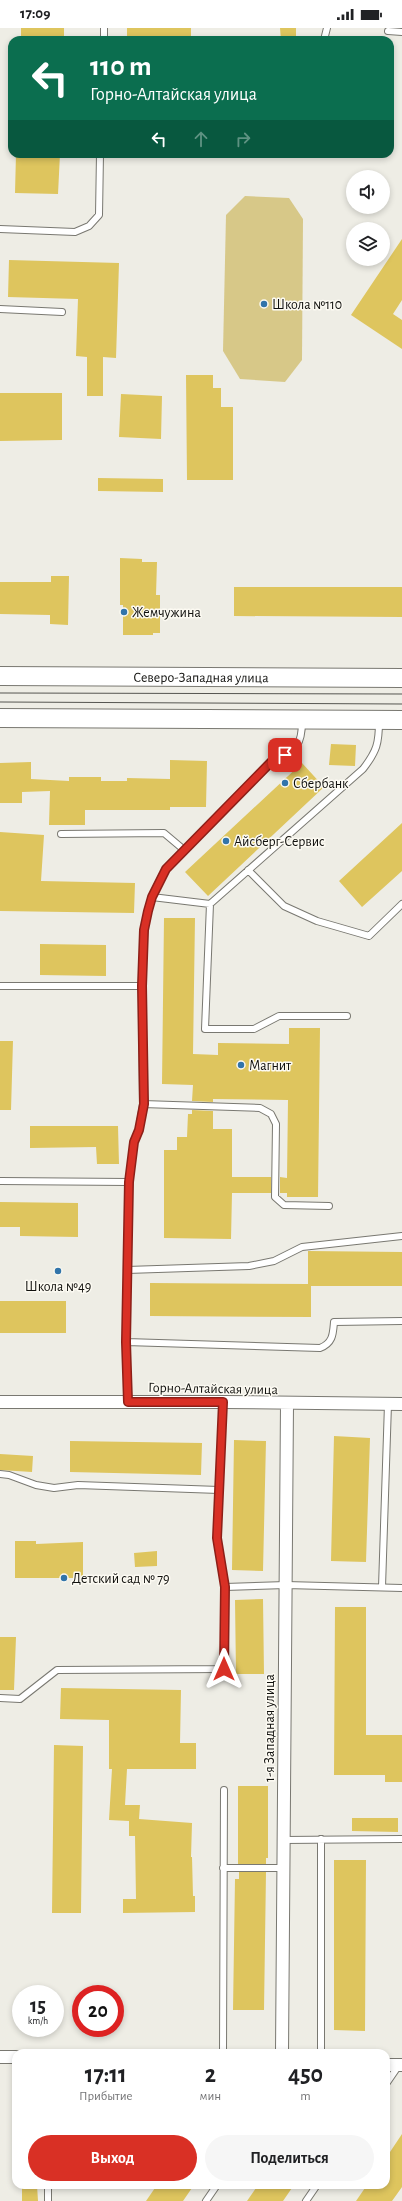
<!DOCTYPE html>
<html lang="ru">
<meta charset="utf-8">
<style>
:root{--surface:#fff;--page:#f6f6f6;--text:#202124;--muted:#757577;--accent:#d93025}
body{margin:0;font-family:"Alegreya Sans",sans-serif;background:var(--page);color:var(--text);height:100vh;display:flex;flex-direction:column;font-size:15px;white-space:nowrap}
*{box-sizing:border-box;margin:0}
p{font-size:13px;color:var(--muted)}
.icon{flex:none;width:22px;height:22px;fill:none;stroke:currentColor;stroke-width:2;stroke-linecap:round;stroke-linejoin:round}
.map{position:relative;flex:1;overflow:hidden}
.side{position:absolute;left:12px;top:2021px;width:378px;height:140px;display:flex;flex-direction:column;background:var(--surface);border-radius:12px;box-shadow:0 2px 6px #0003}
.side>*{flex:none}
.top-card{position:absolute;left:8px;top:8px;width:386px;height:122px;border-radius:12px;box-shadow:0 2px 6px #0003;background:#0b6e4f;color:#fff;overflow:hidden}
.fabs{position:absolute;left:346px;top:142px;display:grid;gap:8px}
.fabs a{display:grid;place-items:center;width:44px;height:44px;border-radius:50%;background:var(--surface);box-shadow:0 2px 6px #0003;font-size:20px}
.speed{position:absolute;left:12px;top:1957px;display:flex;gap:8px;font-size:20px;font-weight:700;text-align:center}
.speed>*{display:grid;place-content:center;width:52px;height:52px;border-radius:50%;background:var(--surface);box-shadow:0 2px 6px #0003;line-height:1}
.speed small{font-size:10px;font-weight:400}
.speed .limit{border:6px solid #d22;background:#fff;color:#111}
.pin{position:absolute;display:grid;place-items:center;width:34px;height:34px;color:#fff;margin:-17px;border-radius:8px;box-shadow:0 2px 6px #0006}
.me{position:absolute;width:44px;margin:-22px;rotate:0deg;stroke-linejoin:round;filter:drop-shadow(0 0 3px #0008)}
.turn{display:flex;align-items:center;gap:14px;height:84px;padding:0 16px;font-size:18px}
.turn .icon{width:52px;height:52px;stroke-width:2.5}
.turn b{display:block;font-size:28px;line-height:34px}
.lanes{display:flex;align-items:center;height:38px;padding:0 16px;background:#0003;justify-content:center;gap:20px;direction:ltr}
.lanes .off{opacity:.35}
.eta{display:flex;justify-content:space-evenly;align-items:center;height:68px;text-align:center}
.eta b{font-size:24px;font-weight:600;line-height:28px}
.button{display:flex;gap:8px;margin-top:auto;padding:8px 16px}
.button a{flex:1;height:46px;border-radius:24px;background:var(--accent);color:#fff;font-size:16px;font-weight:600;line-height:46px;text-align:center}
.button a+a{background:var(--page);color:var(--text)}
.status{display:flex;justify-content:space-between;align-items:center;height:28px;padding:0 20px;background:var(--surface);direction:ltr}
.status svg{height:11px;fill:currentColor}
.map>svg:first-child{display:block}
</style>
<div class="status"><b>17:09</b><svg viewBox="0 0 49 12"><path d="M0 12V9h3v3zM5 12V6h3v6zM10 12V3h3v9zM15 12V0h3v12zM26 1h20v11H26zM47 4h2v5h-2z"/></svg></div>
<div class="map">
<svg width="402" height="2173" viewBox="0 0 402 2173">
<rect width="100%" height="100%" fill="#eeede5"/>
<path fill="#d7c888" d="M245,168L289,170L303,191L302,332L285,354L240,351L223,323L226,187Z"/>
<path fill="#dec55e" d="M21,0H64V12H21Z
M127,0H191V12H127Z
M280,0H296V12H281Z
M16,126H60L58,166L15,165Z
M402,211V272L393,286L402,292V321L351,287Z
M9,232L119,235L116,330L103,329V368H87V329L76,328L78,271L8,269Z
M186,347H213V360H221V379H233V452H187Z
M0,365H62V412L0,413Z
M121,366L162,368L161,411L119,409Z
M98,450L163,451V464L98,463Z
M120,530L142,531V534H157L156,567H160V605H153V607H123V577H120Z
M51,548H69L68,597L50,596V587L0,586V554H51Z
M234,559H402V589L234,588Z
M331,716L356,717L355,738L329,737Z
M170,732L207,733L206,779H170V782H85V797H49L50,763L22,764V775H0V735L31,734V751L69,753V749H101V753H127V750L170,751Z
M302,735L324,759L208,868L185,844Z
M402,795V843L362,879L339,853Z
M0,804L44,807L41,853L135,855L134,885L0,883Z
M164,890H195L193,1026L218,1027V1015L289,1016V1000H320L318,1169H287V1165H280V1149L287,1150L288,1072L213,1071V1074L192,1073L193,1057L162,1056Z
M40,916L106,917V948L40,947Z
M0,1013H13L11,1082H0Z
M192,1082L213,1083V1101H232V1149H271V1165H232L231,1211L164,1210V1122H177V1109H187L188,1086H192Z
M30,1098H118L119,1136H97L96,1119L30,1120Z
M0,1174L78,1175V1209L20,1208V1199H0Z
M308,1223L402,1224V1258H311V1289L150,1288V1255L308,1256Z
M0,1273H66V1305H0Z
M334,1408L370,1410L366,1534L331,1533Z
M234,1412L266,1413L263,1543L232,1542Z
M70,1413L202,1415L201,1447L70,1444Z
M0,1426L33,1428L32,1444L0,1442Z
M15,1513H36V1516L83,1514V1550H15Z
M157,1523V1538L135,1539L134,1525Z
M263,1571L264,1646H236L235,1572Z
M335,1579H366V1707H402V1754H385V1747H334Z
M0,1609H16L14,1662H0Z
M61,1660L181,1662L180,1715H196V1741H127L125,1777H140L139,1791L192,1795L191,1829H192L193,1868H195V1884L123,1885V1871H136L135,1808H129V1793L109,1792L112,1741H109V1692L60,1691Z
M54,1717L83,1718L81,1885H52Z
M238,1758H268V1830H266V1836H238Z
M352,1790H398V1804L352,1803Z
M334,1832H366L365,2003L334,2002Z
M239,1844H266L264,1982H233L235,1851H239Z
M402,2106V2159L392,2173H356L367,2157H386V2130Z
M22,2157H37L38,2173H22Z
M157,2157H194L183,2173H146Z
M258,2157H294L283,2173H247Z"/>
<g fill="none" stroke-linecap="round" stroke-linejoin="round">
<defs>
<path id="lane" d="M388,3L402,4
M104,12V0
M324,12L327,0
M0,201L75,204L89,198L99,187L100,126
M0,281L62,284
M61,806L164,805L183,821
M248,842L284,878L317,893L369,908L402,876
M152,869L210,876L205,1001H254L279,988H347
M210,876L363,741C377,723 379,715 379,693
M0,958H142
M143,1076L260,1080L271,1086L276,1096L275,1169L284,1177L329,1178
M0,1153L129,1154
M127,1242L249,1238L274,1233L302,1219L402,1208
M126,1314L320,1320C333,1315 333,1306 334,1294L402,1293
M128,1373L126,1314L129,1154L134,1114L139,1102L143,1076L142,958L144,902L148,883L152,869L166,841L275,730C297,723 302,716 302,693
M0,1446L9,1447L36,1457L54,1460L78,1457L219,1462
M225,1559L286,1557L402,1560
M382,1559L388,1376
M0,1670L20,1671L57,1642L224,1641L225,1559L217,1510L223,1374
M321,1811V2025
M284,1812L402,1811
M223,1840H283
M223,2025L224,1762
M386,2056L399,2037
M48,2173V2157
M206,2173L217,2157
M306,2173L317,2157"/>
<path id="street" d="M0,1374H223L402,1376
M282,2025L287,1376
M0,2029H16
M386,2037H402"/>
<g id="secondary">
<path id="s1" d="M0,648L402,650"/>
<path d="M0,690L402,692"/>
</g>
</defs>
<use href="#lane" stroke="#797871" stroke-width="8"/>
<use href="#street" stroke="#797871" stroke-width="14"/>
<use href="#secondary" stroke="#797871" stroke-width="20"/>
<use href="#lane" stroke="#fff" stroke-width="6"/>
<use href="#street" stroke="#fff" stroke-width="12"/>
<use href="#secondary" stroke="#fff" stroke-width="18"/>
<path stroke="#555550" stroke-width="1" d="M0,665L402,666
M0,674L402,676"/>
</g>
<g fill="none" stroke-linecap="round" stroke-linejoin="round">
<defs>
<path id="route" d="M224,1641L225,1559L217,1510L223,1374H128L126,1314L129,1154L134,1114L139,1102L144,1076L142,958L144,902L148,883L152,869L166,841L275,730L285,727"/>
</defs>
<use href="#route" stroke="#8d1f18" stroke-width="10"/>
<use href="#route" stroke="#d93025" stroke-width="7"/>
</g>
<g fill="#3174aa" stroke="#fcfaf2" stroke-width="1.5">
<circle cx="264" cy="276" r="4"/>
<circle cx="124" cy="584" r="4"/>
<circle cx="285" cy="755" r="4"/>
<circle cx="226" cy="813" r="4"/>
<circle cx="241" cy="1037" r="4"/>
<circle cx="58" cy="1243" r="4"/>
<circle cx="64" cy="1550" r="4"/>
</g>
<g text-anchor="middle" stroke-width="3" stroke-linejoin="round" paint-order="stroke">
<g font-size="14" fill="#10100d" stroke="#fcfaf2" text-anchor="start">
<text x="272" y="281">Школа №110</text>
<text x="132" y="589">Жемчужина</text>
<text x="293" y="760">Сбербанк</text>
<text x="234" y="818">Айсберг-Сервис</text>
<text x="249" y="1042">Магнит</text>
<text x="58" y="1263" text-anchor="middle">Школа №49</text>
<text x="72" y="1555">Детский сад № 79</text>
</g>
<g font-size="14" fill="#10100d" stroke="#fcfaf2">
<text dy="5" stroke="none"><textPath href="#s1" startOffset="201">Северо-Западная улица</textPath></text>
<text transform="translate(213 1360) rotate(1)" y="5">Горно-Алтайская улица</text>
<text transform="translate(269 1700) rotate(-90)" y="5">1-я Западная улица</text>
</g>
</g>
</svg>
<div class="fabs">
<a><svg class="icon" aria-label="sound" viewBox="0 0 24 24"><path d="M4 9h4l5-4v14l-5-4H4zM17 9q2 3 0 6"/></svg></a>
<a><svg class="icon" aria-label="layers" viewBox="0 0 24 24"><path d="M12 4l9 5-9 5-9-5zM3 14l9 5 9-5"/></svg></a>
</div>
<div class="speed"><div>15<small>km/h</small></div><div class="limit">20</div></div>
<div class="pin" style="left:285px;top:727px;background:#d93025"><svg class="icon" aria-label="arrive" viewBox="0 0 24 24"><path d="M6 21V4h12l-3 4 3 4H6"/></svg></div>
<svg class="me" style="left:224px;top:1641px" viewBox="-20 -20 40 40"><path d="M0-17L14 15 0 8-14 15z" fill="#d93025" stroke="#fff" stroke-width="4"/></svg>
<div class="top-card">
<div class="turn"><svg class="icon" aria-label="left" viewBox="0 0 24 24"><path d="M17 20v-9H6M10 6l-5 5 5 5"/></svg><div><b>110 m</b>Горно-Алтайская улица</div></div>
<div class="lanes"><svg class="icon" aria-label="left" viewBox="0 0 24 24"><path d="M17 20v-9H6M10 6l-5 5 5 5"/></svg><svg class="icon off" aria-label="ahead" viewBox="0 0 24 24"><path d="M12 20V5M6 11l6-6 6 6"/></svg><svg class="icon off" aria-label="right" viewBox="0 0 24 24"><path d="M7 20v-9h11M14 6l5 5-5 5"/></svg></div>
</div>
<section class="side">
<div class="eta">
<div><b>17:11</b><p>Прибытие</p></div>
<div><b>2</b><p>мин</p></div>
<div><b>450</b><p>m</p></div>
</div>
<div class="button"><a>Выход</a><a>Поделиться</a></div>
</section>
</div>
